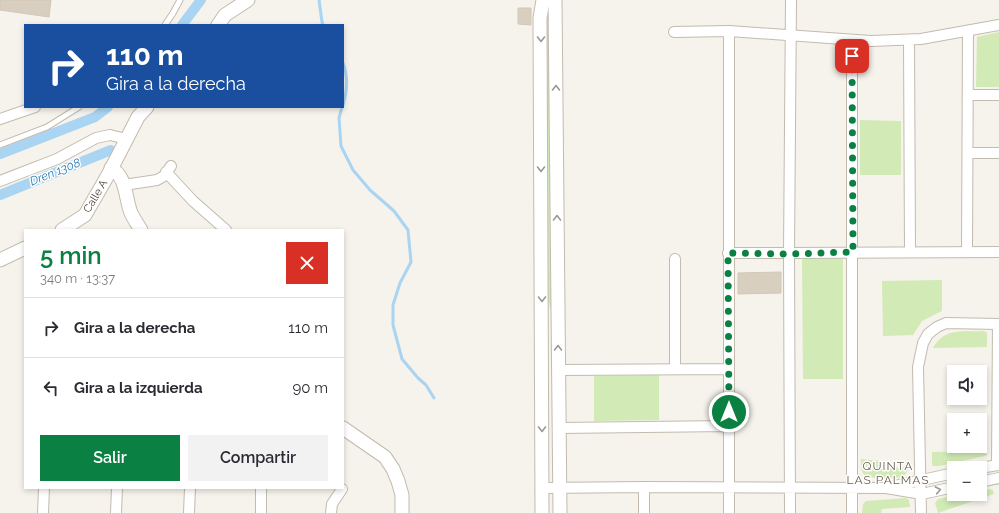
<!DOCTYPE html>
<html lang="es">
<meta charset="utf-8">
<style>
:root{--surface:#fff;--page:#f2f2f3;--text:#2b2b33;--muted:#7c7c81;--line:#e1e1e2;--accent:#0b8043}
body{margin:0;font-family:Raleway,sans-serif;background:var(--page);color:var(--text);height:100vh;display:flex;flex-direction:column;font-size:15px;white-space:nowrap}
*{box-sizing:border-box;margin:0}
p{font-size:13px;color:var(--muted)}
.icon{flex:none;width:22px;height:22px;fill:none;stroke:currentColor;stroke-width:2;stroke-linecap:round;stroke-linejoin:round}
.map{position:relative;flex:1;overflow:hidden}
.details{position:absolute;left:24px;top:229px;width:320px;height:260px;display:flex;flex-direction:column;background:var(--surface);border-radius:0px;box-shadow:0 2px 6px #0003}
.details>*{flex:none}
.guide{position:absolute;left:24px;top:24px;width:320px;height:84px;border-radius:0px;box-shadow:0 2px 6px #0003;background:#1a4fa0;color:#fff;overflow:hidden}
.tools{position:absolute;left:947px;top:365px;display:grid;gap:8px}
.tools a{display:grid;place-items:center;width:40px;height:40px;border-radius:0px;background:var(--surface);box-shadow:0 2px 6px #0003;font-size:20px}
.pin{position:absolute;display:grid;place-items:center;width:34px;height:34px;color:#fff;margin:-17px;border-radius:8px;box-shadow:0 2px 6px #0006}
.me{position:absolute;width:44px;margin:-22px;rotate:0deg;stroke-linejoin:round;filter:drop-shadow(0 0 3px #0008)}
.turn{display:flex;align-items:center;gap:14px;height:84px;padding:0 16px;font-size:18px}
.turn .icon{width:52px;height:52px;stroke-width:2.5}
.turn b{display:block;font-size:28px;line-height:34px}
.round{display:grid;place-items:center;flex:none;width:42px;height:42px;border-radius:0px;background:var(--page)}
.summary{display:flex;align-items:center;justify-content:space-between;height:68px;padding:0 16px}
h1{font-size:24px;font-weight:600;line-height:30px;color:var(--accent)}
.cta{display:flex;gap:8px;margin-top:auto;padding:8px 16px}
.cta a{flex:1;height:46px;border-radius:0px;background:var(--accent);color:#fff;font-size:16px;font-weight:600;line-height:46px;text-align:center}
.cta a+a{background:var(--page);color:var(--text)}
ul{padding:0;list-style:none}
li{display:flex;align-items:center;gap:12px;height:60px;padding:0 16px;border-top:1px solid var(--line)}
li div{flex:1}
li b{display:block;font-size:15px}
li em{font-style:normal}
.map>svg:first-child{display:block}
</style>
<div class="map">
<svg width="999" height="513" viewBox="0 0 999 513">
<rect width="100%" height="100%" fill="#f6f3ec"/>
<path fill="#d2eab5" d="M546,0H552L553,309L550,308L545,289Z
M999,32V87H976L977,37Z
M860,120L901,121V175H860Z
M802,258L843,259V379H803Z
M942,280V311L922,321L913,335L883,336L882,281Z
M984,331L987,333V347L933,348C944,327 963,332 984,331Z
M659,375V420L594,421V376Z
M987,451V455L985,456L939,466H933L932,464V452Z
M861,459L880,461L881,467L909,468C907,472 905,476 901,477C894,479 871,479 866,476C860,472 861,465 861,459Z
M990,489L993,490L994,494L938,513L935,503L938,499L963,494H980V491Z
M906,498L909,500L910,507L882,509L881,513H862L863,504L866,501Z"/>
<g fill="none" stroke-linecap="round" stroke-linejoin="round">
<path stroke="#a9d4f2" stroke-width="3" d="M319,0L322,22L323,25
M343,63C348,76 347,92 343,105
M342,107L339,118L341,146L353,170L370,190L394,211L408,230L411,262L400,283L393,305V325L402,359L418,378L426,385L434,398"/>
<path stroke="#a9d4f2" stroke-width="10" d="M182,25L201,0
M0,154L95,117L108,107
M0,195L111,150"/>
</g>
<path fill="#d8cfc1" stroke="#d3c7b4" d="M0,0H51L49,17L0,10Z
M518,8H531V25L518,24Z
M781,272V293L738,294V273Z"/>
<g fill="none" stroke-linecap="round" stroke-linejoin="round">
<defs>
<path id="service" d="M165,25L173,13L180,0
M0,145L47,127L79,107"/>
<path id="minor" d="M729,31V513
M674,32L729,31L871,41L921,39L999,25
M852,40V513
M909,40L910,252
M968,95H999
M0,119L35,107
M968,153H999
M166,172L193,201L226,230
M0,181L57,159L96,138L110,135L126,139
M124,185L157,180L164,176L171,166
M967,251L968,32
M728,253H789L999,252
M675,369V259
M558,370L729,369
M559,428L729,426
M997,465L998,324
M980,468L999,465
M980,482L999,478
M890,487L954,473
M542,488L644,487L886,488L922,494L954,487
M43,513L44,488
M116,513L117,488
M189,513L190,488
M261,513V488
M331,513L332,504L342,489
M644,513V487
M790,513L789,253L791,0
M921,513L918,367L923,343L928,334L937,327L946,323L999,324"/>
<path id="tertiary" d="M555,0L560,513
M218,25L225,15L248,0
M111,168C127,177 125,198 131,213C134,219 138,225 141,230
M62,230L85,215L108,175L138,117L147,107
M0,260L25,248
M343,428L385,457L393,469L398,481L402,495V513
M542,513L540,18L543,0"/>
</defs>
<use href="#service" stroke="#c2bbae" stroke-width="7"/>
<use href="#minor" stroke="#c2bbae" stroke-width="12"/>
<use href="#tertiary" stroke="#c2bbae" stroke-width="15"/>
<use href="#service" stroke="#fff" stroke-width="5"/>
<use href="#minor" stroke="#fff" stroke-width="10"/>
<use href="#tertiary" stroke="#fff" stroke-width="13"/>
</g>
<defs><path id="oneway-chevron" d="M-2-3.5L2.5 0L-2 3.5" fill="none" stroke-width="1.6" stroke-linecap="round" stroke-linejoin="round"/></defs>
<g stroke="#9c9892">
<use href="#oneway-chevron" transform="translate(541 39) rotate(90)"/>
<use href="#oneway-chevron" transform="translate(556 88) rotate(-90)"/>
<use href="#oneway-chevron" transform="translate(541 169) rotate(90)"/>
<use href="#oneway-chevron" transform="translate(557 218) rotate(-90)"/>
<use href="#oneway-chevron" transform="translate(542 299) rotate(90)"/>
<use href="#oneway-chevron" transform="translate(558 348) rotate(-90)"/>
<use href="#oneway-chevron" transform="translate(542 429) rotate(90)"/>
<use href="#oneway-chevron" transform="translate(938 490) rotate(-11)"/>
</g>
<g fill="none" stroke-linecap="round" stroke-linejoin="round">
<path stroke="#0b8043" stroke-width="7" stroke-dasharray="0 12.6" d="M729,412L728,253L789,254L853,252L852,56"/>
</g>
<g text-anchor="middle" stroke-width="3" stroke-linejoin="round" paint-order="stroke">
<g font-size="11" fill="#4b4439" stroke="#fff">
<text transform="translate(95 196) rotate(-59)" y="4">Calle A</text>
</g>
<g font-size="12" font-style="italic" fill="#2e7ab2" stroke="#fff">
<text transform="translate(55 172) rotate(-22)" y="4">Dren 1308</text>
</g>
<g font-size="12" letter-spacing="1" fill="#6e6250" stroke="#fff">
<text x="888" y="470">QUINTA<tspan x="888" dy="14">LAS PALMAS</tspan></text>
</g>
</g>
</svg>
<div class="tools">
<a><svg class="icon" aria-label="sound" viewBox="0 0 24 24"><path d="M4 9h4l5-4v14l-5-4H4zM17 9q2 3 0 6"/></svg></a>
<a>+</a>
<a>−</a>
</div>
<div class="pin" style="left:852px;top:56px;background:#d93025"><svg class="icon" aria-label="arrive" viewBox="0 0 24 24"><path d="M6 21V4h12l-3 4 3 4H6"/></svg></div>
<svg class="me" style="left:729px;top:412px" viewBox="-20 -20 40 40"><circle r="17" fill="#0b8043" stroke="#fff" stroke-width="3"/><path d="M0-11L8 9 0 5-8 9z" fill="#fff"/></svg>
<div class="guide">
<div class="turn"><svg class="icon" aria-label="right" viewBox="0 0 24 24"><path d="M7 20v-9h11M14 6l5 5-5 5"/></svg><div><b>110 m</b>Gira a la derecha</div></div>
</div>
<section class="details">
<div class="summary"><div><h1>5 min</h1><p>340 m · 13:37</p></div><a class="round" style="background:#d93025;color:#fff"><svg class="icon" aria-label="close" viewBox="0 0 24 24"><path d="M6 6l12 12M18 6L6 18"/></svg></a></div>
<ul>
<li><svg class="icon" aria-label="right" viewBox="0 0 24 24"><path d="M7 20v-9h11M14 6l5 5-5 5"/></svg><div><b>Gira a la derecha</b></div><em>110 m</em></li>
<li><svg class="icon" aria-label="left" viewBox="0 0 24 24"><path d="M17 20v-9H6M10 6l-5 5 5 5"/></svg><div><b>Gira a la izquierda</b></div><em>90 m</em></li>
</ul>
<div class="cta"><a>Salir</a><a>Compartir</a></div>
</section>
</div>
